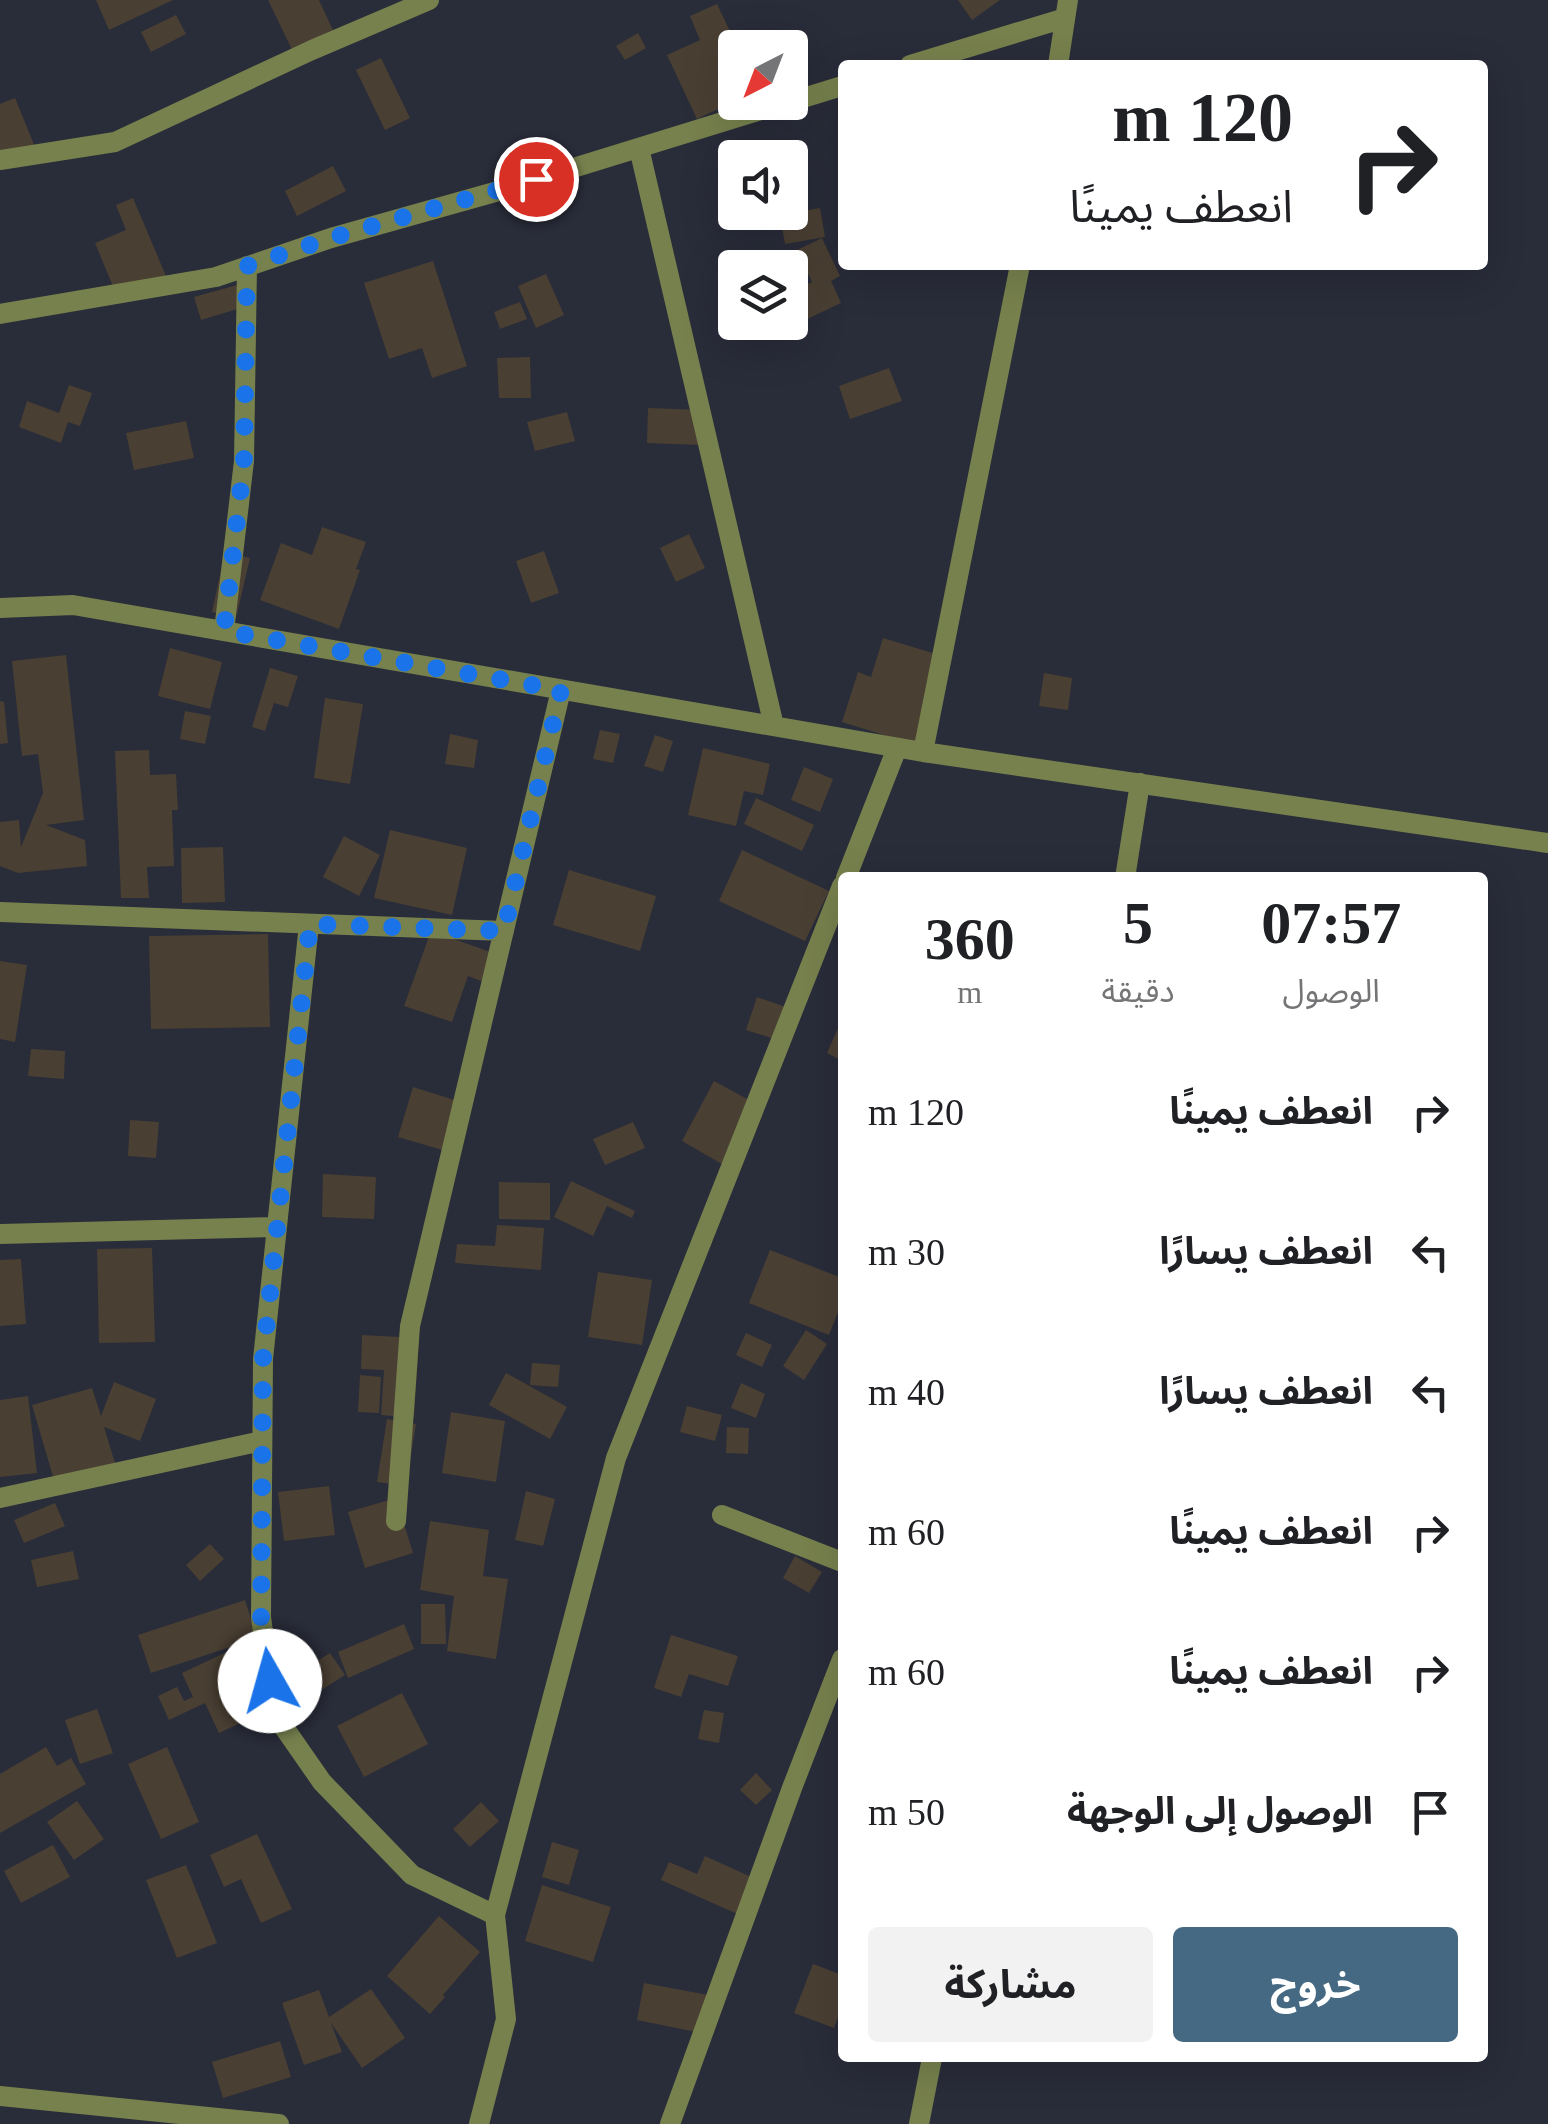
<!DOCTYPE html>
<html lang="ar">
<meta charset="utf-8">
<style>
:root{--surface:#fff;--page:#f2f2f2;--text:#202124;--muted:#757577;--accent:#456982}
body{margin:0;font-family:"Times New Roman","Noto Sans Arabic",serif;background:var(--page);color:var(--text);direction:rtl;height:100vh;display:flex;flex-direction:column;font-size:38px;white-space:nowrap}
*{box-sizing:border-box;margin:0}
p{font-size:32px;color:var(--muted)}
.icon{flex:none;width:55px;height:55px;fill:none;stroke:currentColor;stroke-width:2;stroke-linecap:round;stroke-linejoin:round}
.map{position:relative;flex:1;overflow:hidden;direction:ltr}
.side{position:absolute;left:838px;top:872px;width:650px;height:1190px;display:flex;flex-direction:column;background:var(--surface);border-radius:10px;box-shadow:0 10px 40px #0002;direction:rtl}
.side>*{flex:none}
.hud{position:absolute;left:838px;top:60px;width:650px;height:210px;border-radius:10px;box-shadow:0 10px 40px #0002;direction:rtl;background:#fff;color:var(--text);overflow:hidden}
.needle{width:65px;rotate:222deg}
.controls{position:absolute;left:718px;top:30px;display:grid;gap:20px}
.controls a{display:grid;place-items:center;width:90px;height:90px;border-radius:10px;background:var(--surface);box-shadow:0 10px 40px #0002;font-size:50px}
.pin{position:absolute;display:grid;place-items:center;width:85px;height:85px;color:#fff;margin:-42px;border:5px solid #fff;border-radius:50%;box-shadow:0 2px 10px #0007}
.me{position:absolute;width:110px;margin:-55px;rotate:353deg;stroke-linejoin:round;filter:drop-shadow(0 0 8px #0008)}
.turn{display:flex;align-items:center;gap:35px;height:210px;padding:0 30px;font-size:45px}
.turn .icon{width:130px;height:130px;stroke-width:2.5}
.turn b{display:block;font-size:70px;line-height:85px}
.eta{display:flex;justify-content:space-evenly;align-items:center;height:170px;text-align:center}
.eta b{font-size:60px;font-weight:700;line-height:70px}
.button{display:flex;gap:20px;margin-top:auto;padding:20px 30px}
.button a{flex:1;height:115px;border-radius:10px;background:var(--accent);color:#fff;font-size:40px;font-weight:700;line-height:115px;text-align:center}
.button a+a{background:var(--page);color:var(--text)}
ul{padding:0;list-style:none}
li{display:flex;align-items:center;gap:30px;height:140px;padding:0 30px}
li div{flex:1}
li b{display:block;font-size:38px}
li em{font-style:normal}
.map>svg:first-child{display:block}
</style>
<div class="map">
<svg width="1548" height="2124" viewBox="0 0 1548 2124">
<rect width="100%" height="100%" fill="#292c39"/>
<path fill="#4a3f33" d="M96,0H173L109,30Z
M268,0H319L339,43L298,62Z
M958,0H1000L972,20Z
M717,4L738,48H735V101L697,119L667,55L700,40L690,16Z
M176,15L186,34L151,52L141,32Z
M638,33L646,48L625,60L616,46Z
M381,58L410,118L385,130L356,70Z
M15,98L37,152L0,168V104Z
M333,166L346,191L297,216L285,191Z
M133,198L166,276L117,296L95,243L126,230L116,205Z
M820,208L825,237L785,244L780,215Z
M822,238L840,276L831,281L841,303L784,330L781,322H790V292L812,282L797,250Z
M433,261L467,366L432,378L422,348L389,359L364,283Z
M546,274L564,315L536,328L518,286Z
M248,282L254,304L201,320L194,297Z
M520,302L527,319L500,329L494,312Z
M530,357L531,398H499L497,358Z
M889,368L902,401L850,419L839,386Z
M69,385L92,393L80,426L68,422L61,443L19,427L27,401L59,413Z
M648,408L702,410L700,445L647,443Z
M567,412L575,441L535,451L527,422Z
M186,421L194,458L134,470L126,433Z
M322,527L366,542L356,569L360,570L339,629L260,600L281,543L312,555Z
M689,534L705,568L676,582L660,548Z
M544,551L559,593L531,603L516,561Z
M225,552L250,558L236,618L212,612Z
M883,638L946,657L919,746L842,722L858,672L871,677Z
M170,648L222,662L210,709L158,696Z
M66,655L84,820L46,825L85,840L87,866L18,873L0,866V822L19,820L21,847L43,793L38,754L22,756L12,661Z
M270,668L298,676L288,707L274,703L265,731L252,727Z
M1044,673L1072,678L1068,710L1039,706Z
M325,698L363,704L350,784L314,778Z
M0,701L4,702L8,743L0,744Z
M185,711L211,716L205,744L180,739Z
M600,730L620,734L613,763L593,759Z
M450,734L478,740L474,768L445,764Z
M655,735L673,741L663,772L644,766Z
M703,748L770,764L763,795L744,791L736,826L688,815Z
M149,750L150,775L176,774L178,810H172L174,866L147,867L149,898H121L115,751Z
M804,767L833,779L820,812L791,800Z
M756,798L814,825L802,851L744,824Z
M390,830L467,848L452,915L374,898Z
M344,836L380,855L359,896L323,877Z
M223,847L225,902L182,903L181,848Z
M742,850L829,891L805,941L719,901Z
M569,870L656,896L640,951L553,925Z
M431,931L499,955L489,984L468,976L452,1022L404,1006Z
M268,934L270,1027L151,1029L149,936Z
M0,961L27,965L15,1042L0,1039Z
M757,997L792,1009L781,1041L746,1030Z
M842,1019V1061L827,1053Z
M31,1049L65,1051L64,1079L28,1076Z
M714,1081L760,1106L727,1167L682,1141Z
M413,1087L464,1103L449,1152L398,1137Z
M130,1120L159,1122L156,1158L128,1156Z
M633,1122L645,1148L605,1165L593,1139Z
M323,1174L376,1177L374,1219L322,1217Z
M571,1181L635,1211L632,1218L607,1206L593,1236L554,1217Z
M499,1182L550,1183V1220L499,1219Z
M497,1225L544,1228L541,1270L455,1263L457,1244L495,1246Z
M152,1248L155,1342L99,1343L97,1249Z
M770,1250L842,1278V1302L829,1335L749,1303Z
M21,1259L26,1324L0,1326V1260Z
M598,1272L652,1280L642,1345L588,1337Z
M806,1330L827,1344L804,1380L783,1366Z
M746,1333L772,1345L762,1367L736,1355Z
M362,1335L419,1338L414,1418L381,1415L384,1370L361,1369Z
M532,1363L560,1365L558,1387L530,1385Z
M506,1373L567,1407L550,1439L489,1405Z
M360,1375L381,1377L379,1413L358,1412Z
M114,1382L156,1399L140,1441L104,1427L115,1463L54,1480L32,1405L92,1388L101,1416Z
M741,1383L765,1394L756,1418L731,1408Z
M28,1396L37,1473L0,1477V1400Z
M687,1406L722,1415L715,1441L680,1432Z
M451,1412L505,1421L496,1482L442,1473Z
M387,1419L416,1424L406,1486L377,1482Z
M727,1427L749,1428L748,1454L726,1453Z
M329,1486L335,1535L284,1541L278,1492Z
M526,1491L555,1499L543,1546L515,1540Z
M396,1498L413,1553L365,1568L348,1512Z
M55,1503L65,1526L24,1543L14,1520Z
M430,1521L489,1530L483,1576L508,1579L496,1659L447,1651L454,1596L420,1590Z
M210,1544L224,1559L200,1581L186,1565Z
M73,1551L79,1579L37,1587L31,1560Z
M795,1556L822,1572L809,1593L783,1578Z
M245,1600L257,1638L288,1701L219,1733L205,1703L169,1720L158,1696L177,1687L184,1701L193,1697L182,1673L252,1640L151,1673L138,1635Z
M421,1604H445L446,1644H421Z
M404,1624L414,1649L348,1678L338,1652Z
M671,1635L738,1656L728,1686L689,1674L681,1697L654,1688Z
M330,1653L345,1675L323,1689L308,1667Z
M402,1693L428,1744L364,1777L337,1726Z
M97,1709L113,1753L80,1764L65,1720Z
M704,1710L724,1713L719,1743L698,1739Z
M46,1747L57,1766L71,1758L86,1784L0,1833V1774Z
M167,1747L199,1822L161,1839L128,1764Z
M756,1773L772,1790L756,1805L740,1790Z
M77,1801L104,1839L74,1860L47,1822Z
M481,1802L499,1821L470,1847L453,1829Z
M257,1834L292,1909L261,1923L241,1879L224,1887L210,1855Z
M552,1842L579,1850L569,1885L542,1877Z
M53,1845L70,1877L21,1903L4,1871Z
M705,1856L760,1881L744,1917L661,1880L669,1862L697,1874Z
M186,1865L217,1943L177,1958L146,1880Z
M542,1885L611,1907L593,1962L525,1941Z
M439,1916L480,1952L443,1995L445,1997L430,2014L387,1976Z
M813,1964L842,1975V2006L834,2028L794,2013Z
M644,1983L708,1995L701,2033L637,2020Z
M371,1989L405,2038L362,2068L331,2023L342,2052L304,2065L282,2003L319,1990L329,2017Z
M280,2041L291,2077L223,2098L212,2062Z"/>
<g fill="none" stroke-linecap="round" stroke-linejoin="round">
<path stroke="#77814d" stroke-width="20" d="M910,65L1065,18
M1058,65L1068,0
M790,102L842,86
M639,148L774,726
M0,160L115,142L312,50L429,0
M0,314L216,277L331,238L502,190L787,102
M0,608L73,605L923,752L1548,843
M224,631L244,461L247,266
M923,752L1020,265
M846,878L897,748
M1125,878L1140,783
M0,912L504,931
M309,924L263,1359L261,1617L274,1713L322,1782L412,1875L495,1915
M0,1234L277,1227
M0,1498L262,1441
M722,1515L842,1562
M396,1521L410,1326L561,690
M0,2096L279,2124
M479,2124L506,2019L495,1915L616,1458L842,886
M670,2124L792,1788L842,1659
M919,2124L932,2058"/>
</g>
<g fill="none" stroke-linecap="round" stroke-linejoin="round">
<path stroke="#1a73e8" stroke-width="18" stroke-dasharray="0 32.4" d="M270,1681L261,1617L263,1359L310,924L504,931L561,690L224,631L244,461L247,266L331,238L536,179"/>
</g>
</svg>
<div class="controls">
<a><svg class="needle" viewBox="-14 -14 28 28"><path d="M0-13l5 13h-10z" fill="#e53935"/><path d="M0 13l5-13h-10z" fill="#757577"/></svg></a>
<a><svg class="icon" aria-label="sound" viewBox="0 0 24 24"><path d="M4 9h4l5-4v14l-5-4H4zM17 9q2 3 0 6"/></svg></a>
<a><svg class="icon" aria-label="layers" viewBox="0 0 24 24"><path d="M12 4l9 5-9 5-9-5zM3 14l9 5 9-5"/></svg></a>
</div>
<div class="pin" style="left:536px;top:179px;background:#d93025"><svg class="icon" aria-label="arrive" viewBox="0 0 24 24"><path d="M6 21V4h12l-3 4 3 4H6"/></svg></div>
<svg class="me" style="left:270px;top:1681px" viewBox="-20 -20 40 40"><circle r="19" fill="#fff"/><path d="M0-13L10 11 0 6-10 11z" fill="#1a73e8"/></svg>
<div class="hud">
<div class="turn"><svg class="icon" aria-label="right" viewBox="0 0 24 24"><path d="M7 20v-9h11M14 6l5 5-5 5"/></svg><div><b>120 m</b>انعطف يمينًا</div></div>
</div>
<section class="side">
<div class="eta">
<div><b>07:57</b><p>الوصول</p></div>
<div><b>5</b><p>دقيقة</p></div>
<div><b>360</b><p>m</p></div>
</div>
<ul>
<li><svg class="icon" aria-label="right" viewBox="0 0 24 24"><path d="M7 20v-9h11M14 6l5 5-5 5"/></svg><div><b>انعطف يمينًا</b></div><em>120 m</em></li>
<li><svg class="icon" aria-label="left" viewBox="0 0 24 24"><path d="M17 20v-9H6M10 6l-5 5 5 5"/></svg><div><b>انعطف يسارًا</b></div><em>30 m</em></li>
<li><svg class="icon" aria-label="left" viewBox="0 0 24 24"><path d="M17 20v-9H6M10 6l-5 5 5 5"/></svg><div><b>انعطف يسارًا</b></div><em>40 m</em></li>
<li><svg class="icon" aria-label="right" viewBox="0 0 24 24"><path d="M7 20v-9h11M14 6l5 5-5 5"/></svg><div><b>انعطف يمينًا</b></div><em>60 m</em></li>
<li><svg class="icon" aria-label="right" viewBox="0 0 24 24"><path d="M7 20v-9h11M14 6l5 5-5 5"/></svg><div><b>انعطف يمينًا</b></div><em>60 m</em></li>
<li><svg class="icon" aria-label="arrive" viewBox="0 0 24 24"><path d="M6 21V4h12l-3 4 3 4H6"/></svg><div><b>الوصول إلى الوجهة</b></div><em>50 m</em></li>
</ul>
<div class="button"><a>خروج</a><a>مشاركة</a></div>
</section>
</div>
